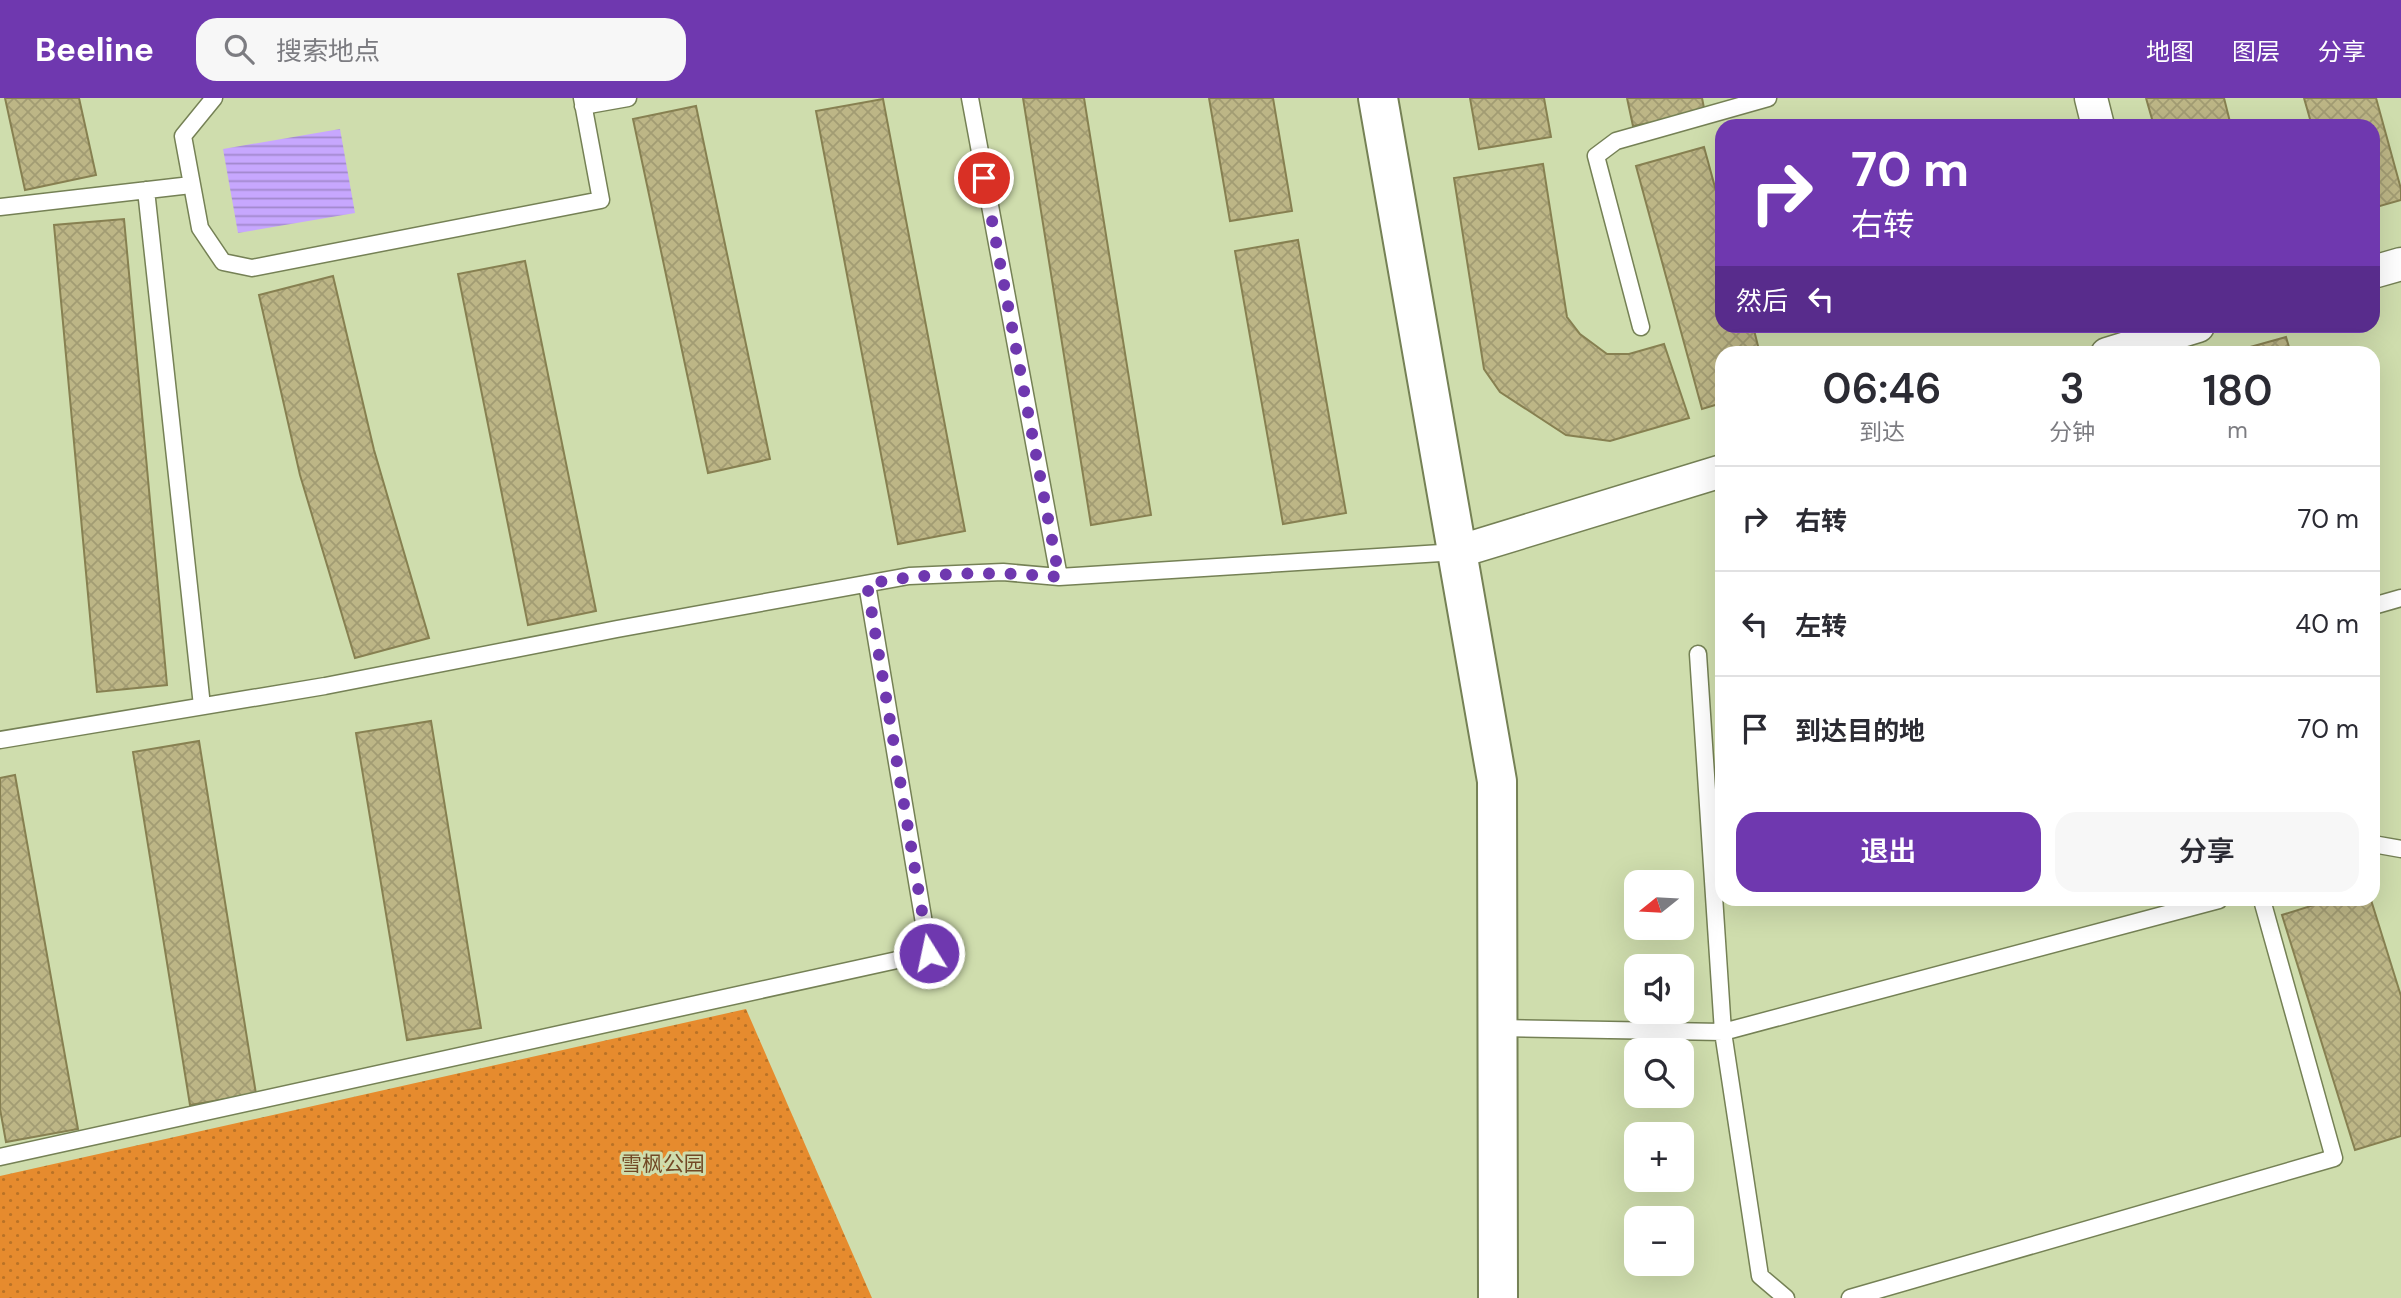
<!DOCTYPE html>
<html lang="zh">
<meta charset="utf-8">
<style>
:root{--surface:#fff;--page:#f7f7f7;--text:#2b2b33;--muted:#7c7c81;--line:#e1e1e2;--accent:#6f38af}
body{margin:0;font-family:"DM Sans","Noto Sans SC",sans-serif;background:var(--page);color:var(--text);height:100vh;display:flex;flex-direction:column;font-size:26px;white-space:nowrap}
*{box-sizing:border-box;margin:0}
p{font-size:23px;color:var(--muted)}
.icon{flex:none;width:38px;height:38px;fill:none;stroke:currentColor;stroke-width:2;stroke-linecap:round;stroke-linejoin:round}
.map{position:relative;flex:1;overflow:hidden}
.side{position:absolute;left:1715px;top:248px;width:665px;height:560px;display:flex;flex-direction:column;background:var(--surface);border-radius:21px;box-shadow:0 7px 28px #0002}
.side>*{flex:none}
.top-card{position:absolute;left:1715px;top:21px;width:665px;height:214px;border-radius:21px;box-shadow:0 7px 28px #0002;background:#6f38af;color:#fff;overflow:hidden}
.needle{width:46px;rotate:252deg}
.buttons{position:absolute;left:1624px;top:772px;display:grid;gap:14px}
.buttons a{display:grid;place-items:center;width:70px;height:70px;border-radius:14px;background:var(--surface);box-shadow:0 7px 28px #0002;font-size:35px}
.pin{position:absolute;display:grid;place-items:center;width:60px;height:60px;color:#fff;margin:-30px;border:4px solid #fff;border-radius:50%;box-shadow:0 2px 7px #0007}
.me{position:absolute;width:77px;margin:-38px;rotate:350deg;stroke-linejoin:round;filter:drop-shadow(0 0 5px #0008)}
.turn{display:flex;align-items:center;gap:24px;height:147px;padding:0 21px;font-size:32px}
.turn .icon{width:91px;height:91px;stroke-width:2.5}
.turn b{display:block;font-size:49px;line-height:60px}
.then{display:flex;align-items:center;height:66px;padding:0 21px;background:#0003;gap:14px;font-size:26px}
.eta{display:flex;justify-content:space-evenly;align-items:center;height:119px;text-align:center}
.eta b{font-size:42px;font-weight:600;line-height:49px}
.button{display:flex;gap:14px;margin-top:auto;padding:14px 21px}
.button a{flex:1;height:80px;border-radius:21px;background:var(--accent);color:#fff;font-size:28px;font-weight:600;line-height:80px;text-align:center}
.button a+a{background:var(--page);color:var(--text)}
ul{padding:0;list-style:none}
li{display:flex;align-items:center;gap:21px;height:105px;padding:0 21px;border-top:2px solid var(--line)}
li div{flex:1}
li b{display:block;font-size:26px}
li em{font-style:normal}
header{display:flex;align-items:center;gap:42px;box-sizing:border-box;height:98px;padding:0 35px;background:var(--accent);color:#fff}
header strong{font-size:33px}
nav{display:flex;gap:38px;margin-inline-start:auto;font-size:24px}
.search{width:490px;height:63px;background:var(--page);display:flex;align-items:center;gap:18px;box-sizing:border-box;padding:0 24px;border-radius:21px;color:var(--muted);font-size:26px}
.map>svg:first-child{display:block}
</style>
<header>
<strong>Beeline</strong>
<div class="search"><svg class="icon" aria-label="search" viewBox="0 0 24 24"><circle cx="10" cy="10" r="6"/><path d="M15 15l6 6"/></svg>搜索地点</div>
<nav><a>地图</a><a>图层</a><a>分享</a></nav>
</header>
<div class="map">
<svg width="2401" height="1200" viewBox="0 0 2401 1200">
<defs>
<pattern id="park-dots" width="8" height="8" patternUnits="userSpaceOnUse" patternTransform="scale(1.75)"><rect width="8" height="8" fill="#e68b2e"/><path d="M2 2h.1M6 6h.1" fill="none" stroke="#ba7226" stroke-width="1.8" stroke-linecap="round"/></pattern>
<pattern id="water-rules" width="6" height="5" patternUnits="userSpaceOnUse" patternTransform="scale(1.75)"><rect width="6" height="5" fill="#c7a7fe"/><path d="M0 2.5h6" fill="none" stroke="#a188cc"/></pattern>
<pattern id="building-cross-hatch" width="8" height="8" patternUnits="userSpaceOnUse" patternTransform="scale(1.75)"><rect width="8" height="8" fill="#bdb686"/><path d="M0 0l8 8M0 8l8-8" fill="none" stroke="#a29c73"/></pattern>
</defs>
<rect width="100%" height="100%" fill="#cfddad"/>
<path fill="url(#park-dots)" d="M746,911L872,1200H0V1078Z"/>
<path fill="url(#water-rules)" d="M340,31L355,115L238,135L223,51Z"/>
<path fill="url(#building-cross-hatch)" stroke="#878051" stroke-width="2" d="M5,0H79L96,77L25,92Z
M1023,0H1084L1151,417L1091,427Z
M1209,0H1273L1292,113L1230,123Z
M1470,0H1544L1551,39L1479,51Z
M1627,0H1702L1705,15L1633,28Z
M2146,0H2224L2231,28H2154Z
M2304,0H2376L2401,91V102L2373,110V28H2312Z
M883,1L965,433L898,446L816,13Z
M696,8L770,361L708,375L633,21Z
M1704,49L1722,115V228H1753L1760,256H1722V305L1702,311L1636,68Z
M1543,66L1567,219L1580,236L1607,256H1629L1664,246L1689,320L1610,343L1566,337L1500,294L1484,271L1454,80Z
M124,121L167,587L97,594L54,127Z
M1298,142L1346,415L1283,426L1235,153Z
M525,163L596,513L528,527L458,176Z
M333,178L374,352L429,540L355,560L300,377L259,197Z
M2286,239L2291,256H2225Z
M431,623L481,930L407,942L356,635Z
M199,643L256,996L190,1007L133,654Z
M15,677L78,1031L6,1044L0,1011V680Z
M2330,802H2371L2401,898V1038L2355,1052L2282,817Z"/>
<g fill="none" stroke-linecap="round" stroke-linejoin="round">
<defs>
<path id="service" d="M214,0L183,38L200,130L223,164L252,170L601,102L582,0
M970,0L1059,479
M583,8L628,0
M146,92L202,608
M0,109L191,87
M1641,229L1596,58L1616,43L1768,0
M2373,508L2401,500
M0,642L325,588L617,531L909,478L1003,474L1059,479L1457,454
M2373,746L2401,751
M1498,930L1723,934L1698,556
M0,1059L929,855L867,486
M1786,1200L1760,1178L1723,934L2219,802
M1850,1200L2334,1060L2262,802"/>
<path id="minor" d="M2091,0L2098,28
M2373,174L2401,166
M2107,256L2198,228
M1457,454L1722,373"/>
<path id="tertiary" d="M1378,0L1497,683L1498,1200"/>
</defs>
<use href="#service" stroke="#758155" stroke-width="19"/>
<use href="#minor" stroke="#758155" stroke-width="35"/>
<use href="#tertiary" stroke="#758155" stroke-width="42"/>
<use href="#service" stroke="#fff" stroke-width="16"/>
<use href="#minor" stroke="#fff" stroke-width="32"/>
<use href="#tertiary" stroke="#fff" stroke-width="38"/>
</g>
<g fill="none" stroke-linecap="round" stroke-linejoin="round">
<path stroke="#6f38af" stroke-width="12" stroke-dasharray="0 21.6" d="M929,855L867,486C930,474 995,473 1059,479L984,80"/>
</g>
<g text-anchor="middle" stroke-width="6" stroke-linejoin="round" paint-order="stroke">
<g font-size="21" fill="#724925" stroke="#cfddad">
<text x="663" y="1073">雪枫公园</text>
</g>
</g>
</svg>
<div class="buttons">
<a><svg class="needle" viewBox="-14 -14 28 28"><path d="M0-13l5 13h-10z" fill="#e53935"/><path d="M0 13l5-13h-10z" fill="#7c7c81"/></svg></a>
<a><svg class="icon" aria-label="sound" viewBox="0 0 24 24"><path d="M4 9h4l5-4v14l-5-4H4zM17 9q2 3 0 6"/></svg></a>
<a><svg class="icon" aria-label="search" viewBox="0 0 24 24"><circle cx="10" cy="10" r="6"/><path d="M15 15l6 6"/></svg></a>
<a>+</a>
<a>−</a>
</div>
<div class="pin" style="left:984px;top:80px;background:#d93025"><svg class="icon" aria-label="arrive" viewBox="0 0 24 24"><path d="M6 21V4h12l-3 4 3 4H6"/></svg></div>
<svg class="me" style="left:929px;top:855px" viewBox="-20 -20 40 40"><circle r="17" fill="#6f38af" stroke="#fff" stroke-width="3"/><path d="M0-11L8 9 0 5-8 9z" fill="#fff"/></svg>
<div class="top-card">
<div class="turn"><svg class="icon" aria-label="right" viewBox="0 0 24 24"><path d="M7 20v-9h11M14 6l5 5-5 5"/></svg><div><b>70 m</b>右转</div></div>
<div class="then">然后<svg class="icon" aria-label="left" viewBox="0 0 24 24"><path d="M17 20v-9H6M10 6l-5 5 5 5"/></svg></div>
</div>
<section class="side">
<div class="eta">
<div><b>06:46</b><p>到达</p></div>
<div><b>3</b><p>分钟</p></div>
<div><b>180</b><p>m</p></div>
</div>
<ul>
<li><svg class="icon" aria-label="right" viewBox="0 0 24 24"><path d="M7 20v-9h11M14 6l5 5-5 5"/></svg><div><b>右转</b></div><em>70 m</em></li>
<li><svg class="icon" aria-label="left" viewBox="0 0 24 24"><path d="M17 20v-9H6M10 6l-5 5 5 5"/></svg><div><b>左转</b></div><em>40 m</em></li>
<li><svg class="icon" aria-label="arrive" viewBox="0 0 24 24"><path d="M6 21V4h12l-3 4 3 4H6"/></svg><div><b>到达目的地</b></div><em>70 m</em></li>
</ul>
<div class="button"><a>退出</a><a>分享</a></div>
</section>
</div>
